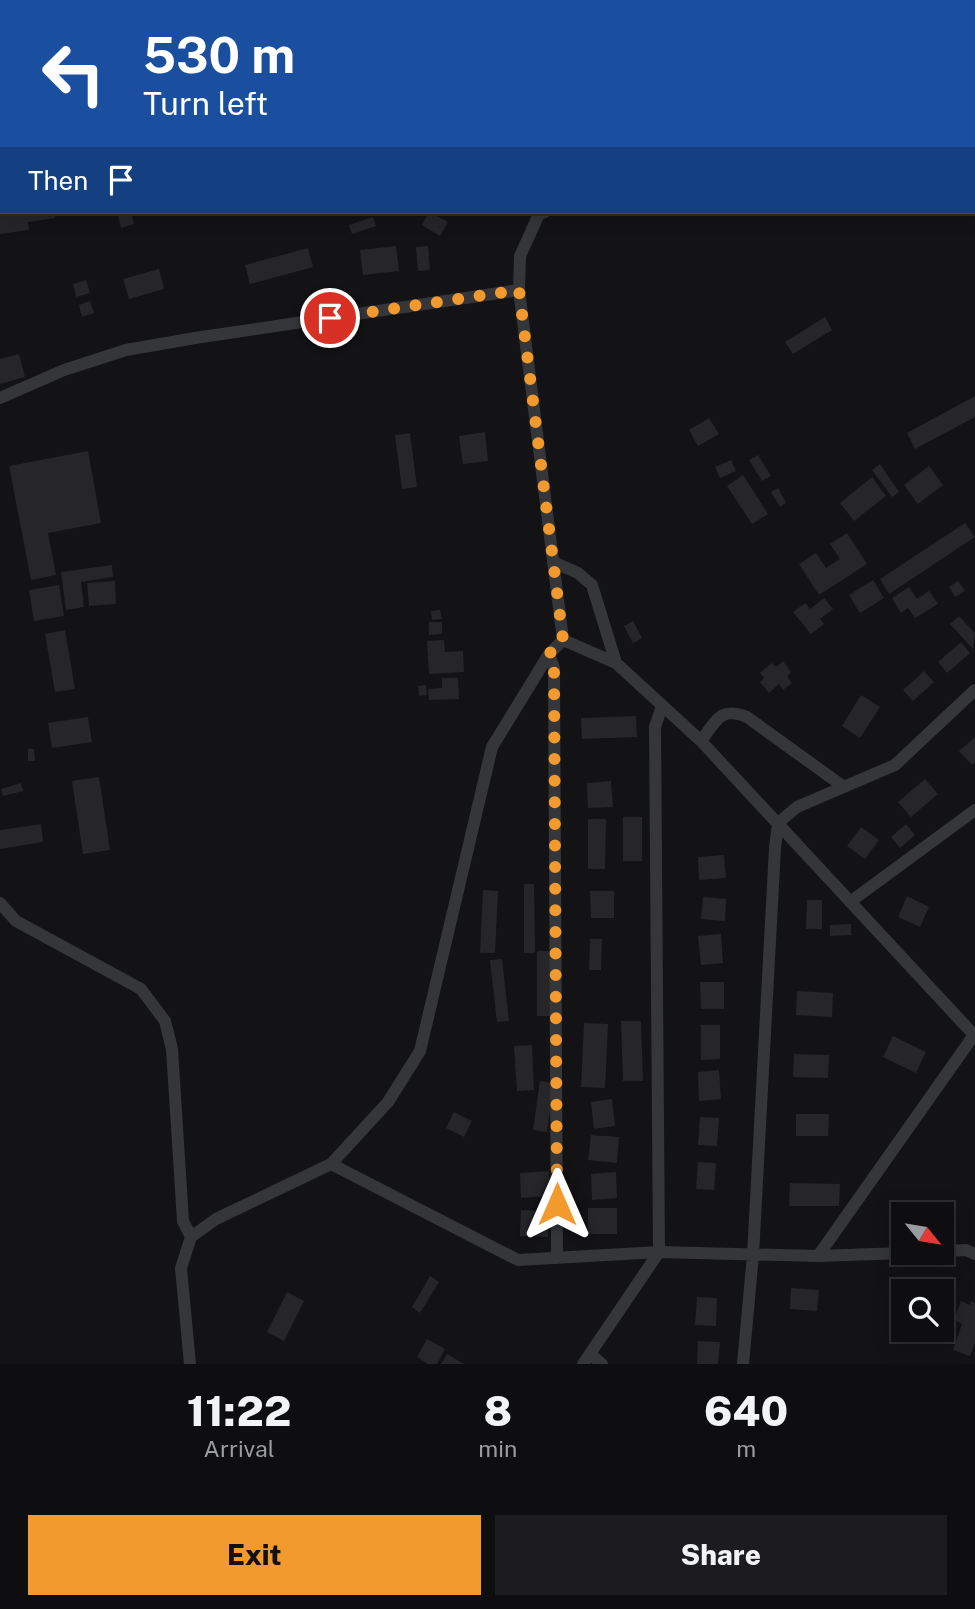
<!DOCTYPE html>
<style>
:root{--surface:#0e0e10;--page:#1c1c1e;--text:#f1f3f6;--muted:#9b9c9f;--line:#2e2e30;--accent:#f29a2e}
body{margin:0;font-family:"Public Sans",sans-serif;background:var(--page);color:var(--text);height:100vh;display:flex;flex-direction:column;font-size:26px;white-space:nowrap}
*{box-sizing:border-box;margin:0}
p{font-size:23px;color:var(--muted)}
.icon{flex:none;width:38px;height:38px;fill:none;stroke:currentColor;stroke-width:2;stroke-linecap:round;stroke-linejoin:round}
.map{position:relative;height:1364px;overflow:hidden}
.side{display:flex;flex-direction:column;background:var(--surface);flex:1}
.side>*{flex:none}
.top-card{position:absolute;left:0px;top:0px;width:976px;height:214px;box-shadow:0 4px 18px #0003,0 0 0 2px var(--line);background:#1a4fa0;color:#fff;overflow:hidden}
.needle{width:46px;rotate:120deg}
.tools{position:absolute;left:891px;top:1202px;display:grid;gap:14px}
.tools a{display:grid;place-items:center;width:63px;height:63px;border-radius:0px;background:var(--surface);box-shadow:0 4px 18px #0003,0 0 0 2px var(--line);font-size:35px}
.pin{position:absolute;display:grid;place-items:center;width:60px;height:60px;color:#fff;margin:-30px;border:4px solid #fff;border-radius:50%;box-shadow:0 2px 7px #0007}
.me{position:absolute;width:77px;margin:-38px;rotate:0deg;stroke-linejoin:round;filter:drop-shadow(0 0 5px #0008)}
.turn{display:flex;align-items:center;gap:24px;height:147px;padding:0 28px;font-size:32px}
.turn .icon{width:91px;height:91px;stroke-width:2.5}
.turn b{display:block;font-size:49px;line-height:60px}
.then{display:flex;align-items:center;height:66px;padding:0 28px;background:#0003;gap:14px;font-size:26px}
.eta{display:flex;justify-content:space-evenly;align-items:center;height:119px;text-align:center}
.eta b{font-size:42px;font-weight:800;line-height:49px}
.action{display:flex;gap:14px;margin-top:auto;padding:14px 28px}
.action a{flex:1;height:80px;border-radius:0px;background:var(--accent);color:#111;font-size:28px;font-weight:800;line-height:80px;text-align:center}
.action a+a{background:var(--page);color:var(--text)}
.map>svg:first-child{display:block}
</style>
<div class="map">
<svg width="975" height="1364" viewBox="0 0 975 1364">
<rect width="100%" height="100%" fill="#131315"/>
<path fill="#262629" d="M0,212H55V218L28,222L29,230L0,234Z
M131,212L134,224L121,228L118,216Z
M429,212L448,222L440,236L422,225Z
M373,217L376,226L352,234L349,225Z
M396,246L399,271L363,275L360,250Z
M428,246L430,270L418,271L416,247Z
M308,248L313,267L250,284L245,265Z
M159,269L164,289L129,299L123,279Z
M86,280L90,293L76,297L73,284Z
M90,301L94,313L82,317L79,305Z
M825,317L832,330L793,354L785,342Z
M19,354L25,377L0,384V359Z
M975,396V417L915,449L907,433Z
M709,418L719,434L698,446L689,430Z
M485,432L488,461L463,464L459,436Z
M410,433L417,487L402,489L395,435Z
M88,451L101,523L48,533L56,575L31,580L9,466Z
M758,455L771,476L762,481L749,460Z
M731,460L736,471L720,478L715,467Z
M880,464L899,492L892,497L872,470Z
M929,466L943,485L918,504L904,485Z
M743,475L768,514L752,524L727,486Z
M872,477L886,496L854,521L840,503Z
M778,488L786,503L780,507L771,492Z
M965,523L975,537L889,594L880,579Z
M847,533L867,564L819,595L799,564L816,553L826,568L840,559L830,544Z
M112,565L113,577L81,582L84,607L66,610L61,572Z
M873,580L884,598L860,613L849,595Z
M115,581L116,604L89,606L87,583Z
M958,581L965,591L955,597L949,587Z
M59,585L64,616L34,621L29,590Z
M909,587L917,599L929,591L938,604L915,618L908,608L901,613L892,598Z
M824,598L833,609L820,619L824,624L811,634L793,612L805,603L810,609Z
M440,610L442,619L432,620L431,611Z
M959,616L975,633L973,649L950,624Z
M633,621L642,638L633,643L624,626Z
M429,622H442V634L429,635Z
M65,630L75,689L55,692L45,634Z
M444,640L445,652L463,651L464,672L429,674L427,641Z
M961,642L970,653L947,673L938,662Z
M783,661L791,672L787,676L792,683L783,690L779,684L769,693L760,682L764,678L760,673L772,663L776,667Z
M924,671L934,682L913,701L903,690Z
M442,678H458L459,699L429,700L428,689L442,688Z
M426,685L427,695L419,696L418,686Z
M861,695L880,707L860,738L842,726Z
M636,716L637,737L582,739L581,718Z
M88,717L92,742L52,748L48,723Z
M975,737V762L972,765L959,751Z
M28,749H34L35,761H28Z
M99,777L110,850L83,854L72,781Z
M925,779L938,794L911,817L898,802Z
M611,781L613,807L588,808L587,783Z
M21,783L23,791L3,796L1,789Z
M623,817H642V861H623Z
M588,819H606L605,869H588Z
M41,824L43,842L0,849V830Z
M906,824L915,835L900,848L891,837Z
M861,827L879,840L865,859L847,846Z
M724,855L726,878L699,880L698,857Z
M524,884H534L535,953H524Z
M483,890L498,891L495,953H480Z
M590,891H614V918H591Z
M907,896L929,907L920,927L898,917Z
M703,897L726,899L725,921L701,919Z
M807,900H822V929H806Z
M851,924V935L830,936V925Z
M721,934L723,963L701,965L698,936Z
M590,939H602L601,970H589Z
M537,951H550V1016H537Z
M502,959L509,1021L497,1022L490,960Z
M700,982H724V1009H701Z
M797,991L833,993L832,1017L796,1015Z
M621,1021H641L643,1081H623Z
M584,1023L608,1024L605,1088L581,1087Z
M701,1025H720V1059L701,1060Z
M893,1036L926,1052L916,1073L883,1057Z
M532,1045L534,1090L517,1091L514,1046Z
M794,1054L829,1055L828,1078L793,1077Z
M719,1070L721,1099L699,1101L698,1072Z
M540,1081L554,1083L547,1132L533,1130Z
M612,1099L615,1126L594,1129L591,1102Z
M454,1112L472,1121L464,1137L446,1128Z
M796,1114H829L828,1136H796Z
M700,1117L719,1118L717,1146L698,1145Z
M591,1135L619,1137L617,1163L588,1160Z
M698,1162L716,1163L714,1190L696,1189Z
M549,1171L550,1196L521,1198L520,1173Z
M616,1172L617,1198L592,1200L591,1174Z
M790,1183L840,1184L839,1206H789Z
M588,1208H617V1234H588Z
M521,1210L549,1211L548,1237L520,1236Z
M430,1276L439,1282L420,1313L412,1307Z
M791,1288L819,1290L817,1311L790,1309Z
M287,1292L304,1301L284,1341L267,1332Z
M697,1297L717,1298L716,1326L695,1325Z
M961,1301L970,1305L971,1301L975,1303V1343L970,1356L953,1350L962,1324L954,1320Z
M427,1339L445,1349L437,1364H428L417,1357Z
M698,1341L720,1342L718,1364H697Z
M447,1354L464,1364H441Z"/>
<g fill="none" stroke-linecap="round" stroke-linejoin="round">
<path stroke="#34363a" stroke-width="12" d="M518,0V2
M0,398L64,370L126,350L195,338L519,290
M553,562L578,573L592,585L616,663
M563,640L616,663L701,741L974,1035L818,1256
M549,654L554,668L557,1258
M701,741C716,721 720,706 747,717L844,787
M850,902L975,810
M0,903L16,921L141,989L165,1021L172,1049L183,1221L191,1237
M331,1164L518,1260L659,1252L818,1256L903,1253
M942,1251L966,1250L975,1254
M590,1354L602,1364
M190,1364L181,1268L191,1237L216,1219L331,1164L388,1102L420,1051L492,747L549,654L563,640L519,290L520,256L539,214L545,212
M583,1364L659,1252L655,727L662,706
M743,1364L753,1255L775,848L778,823L797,807L895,765L975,690"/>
</g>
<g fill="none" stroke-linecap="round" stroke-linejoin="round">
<path stroke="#f29a2e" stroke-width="12" stroke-dasharray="0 21.6" d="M330,318L519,290L563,640L549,654L554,668L557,1204"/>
</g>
</svg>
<div class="tools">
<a><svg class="needle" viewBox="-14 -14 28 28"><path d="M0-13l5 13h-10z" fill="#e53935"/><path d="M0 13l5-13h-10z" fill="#9b9c9f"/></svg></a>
<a><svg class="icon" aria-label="search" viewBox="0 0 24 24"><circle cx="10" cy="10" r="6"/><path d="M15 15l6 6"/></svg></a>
</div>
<div class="pin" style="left:330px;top:318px;background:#d93025"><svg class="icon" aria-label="arrive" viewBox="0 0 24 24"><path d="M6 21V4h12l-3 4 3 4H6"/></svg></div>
<svg class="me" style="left:557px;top:1204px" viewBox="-20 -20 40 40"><path d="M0-17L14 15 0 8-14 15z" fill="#f29a2e" stroke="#fff" stroke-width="4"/></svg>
<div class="top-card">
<div class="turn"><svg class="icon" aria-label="left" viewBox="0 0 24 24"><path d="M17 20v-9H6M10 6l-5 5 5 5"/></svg><div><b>530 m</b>Turn left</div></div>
<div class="then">Then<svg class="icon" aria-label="arrive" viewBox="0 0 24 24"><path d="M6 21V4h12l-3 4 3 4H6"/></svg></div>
</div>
</div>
<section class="side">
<div class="eta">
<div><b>11:22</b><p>Arrival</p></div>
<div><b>8</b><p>min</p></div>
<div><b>640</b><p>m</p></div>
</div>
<div class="action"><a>Exit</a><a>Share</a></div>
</section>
